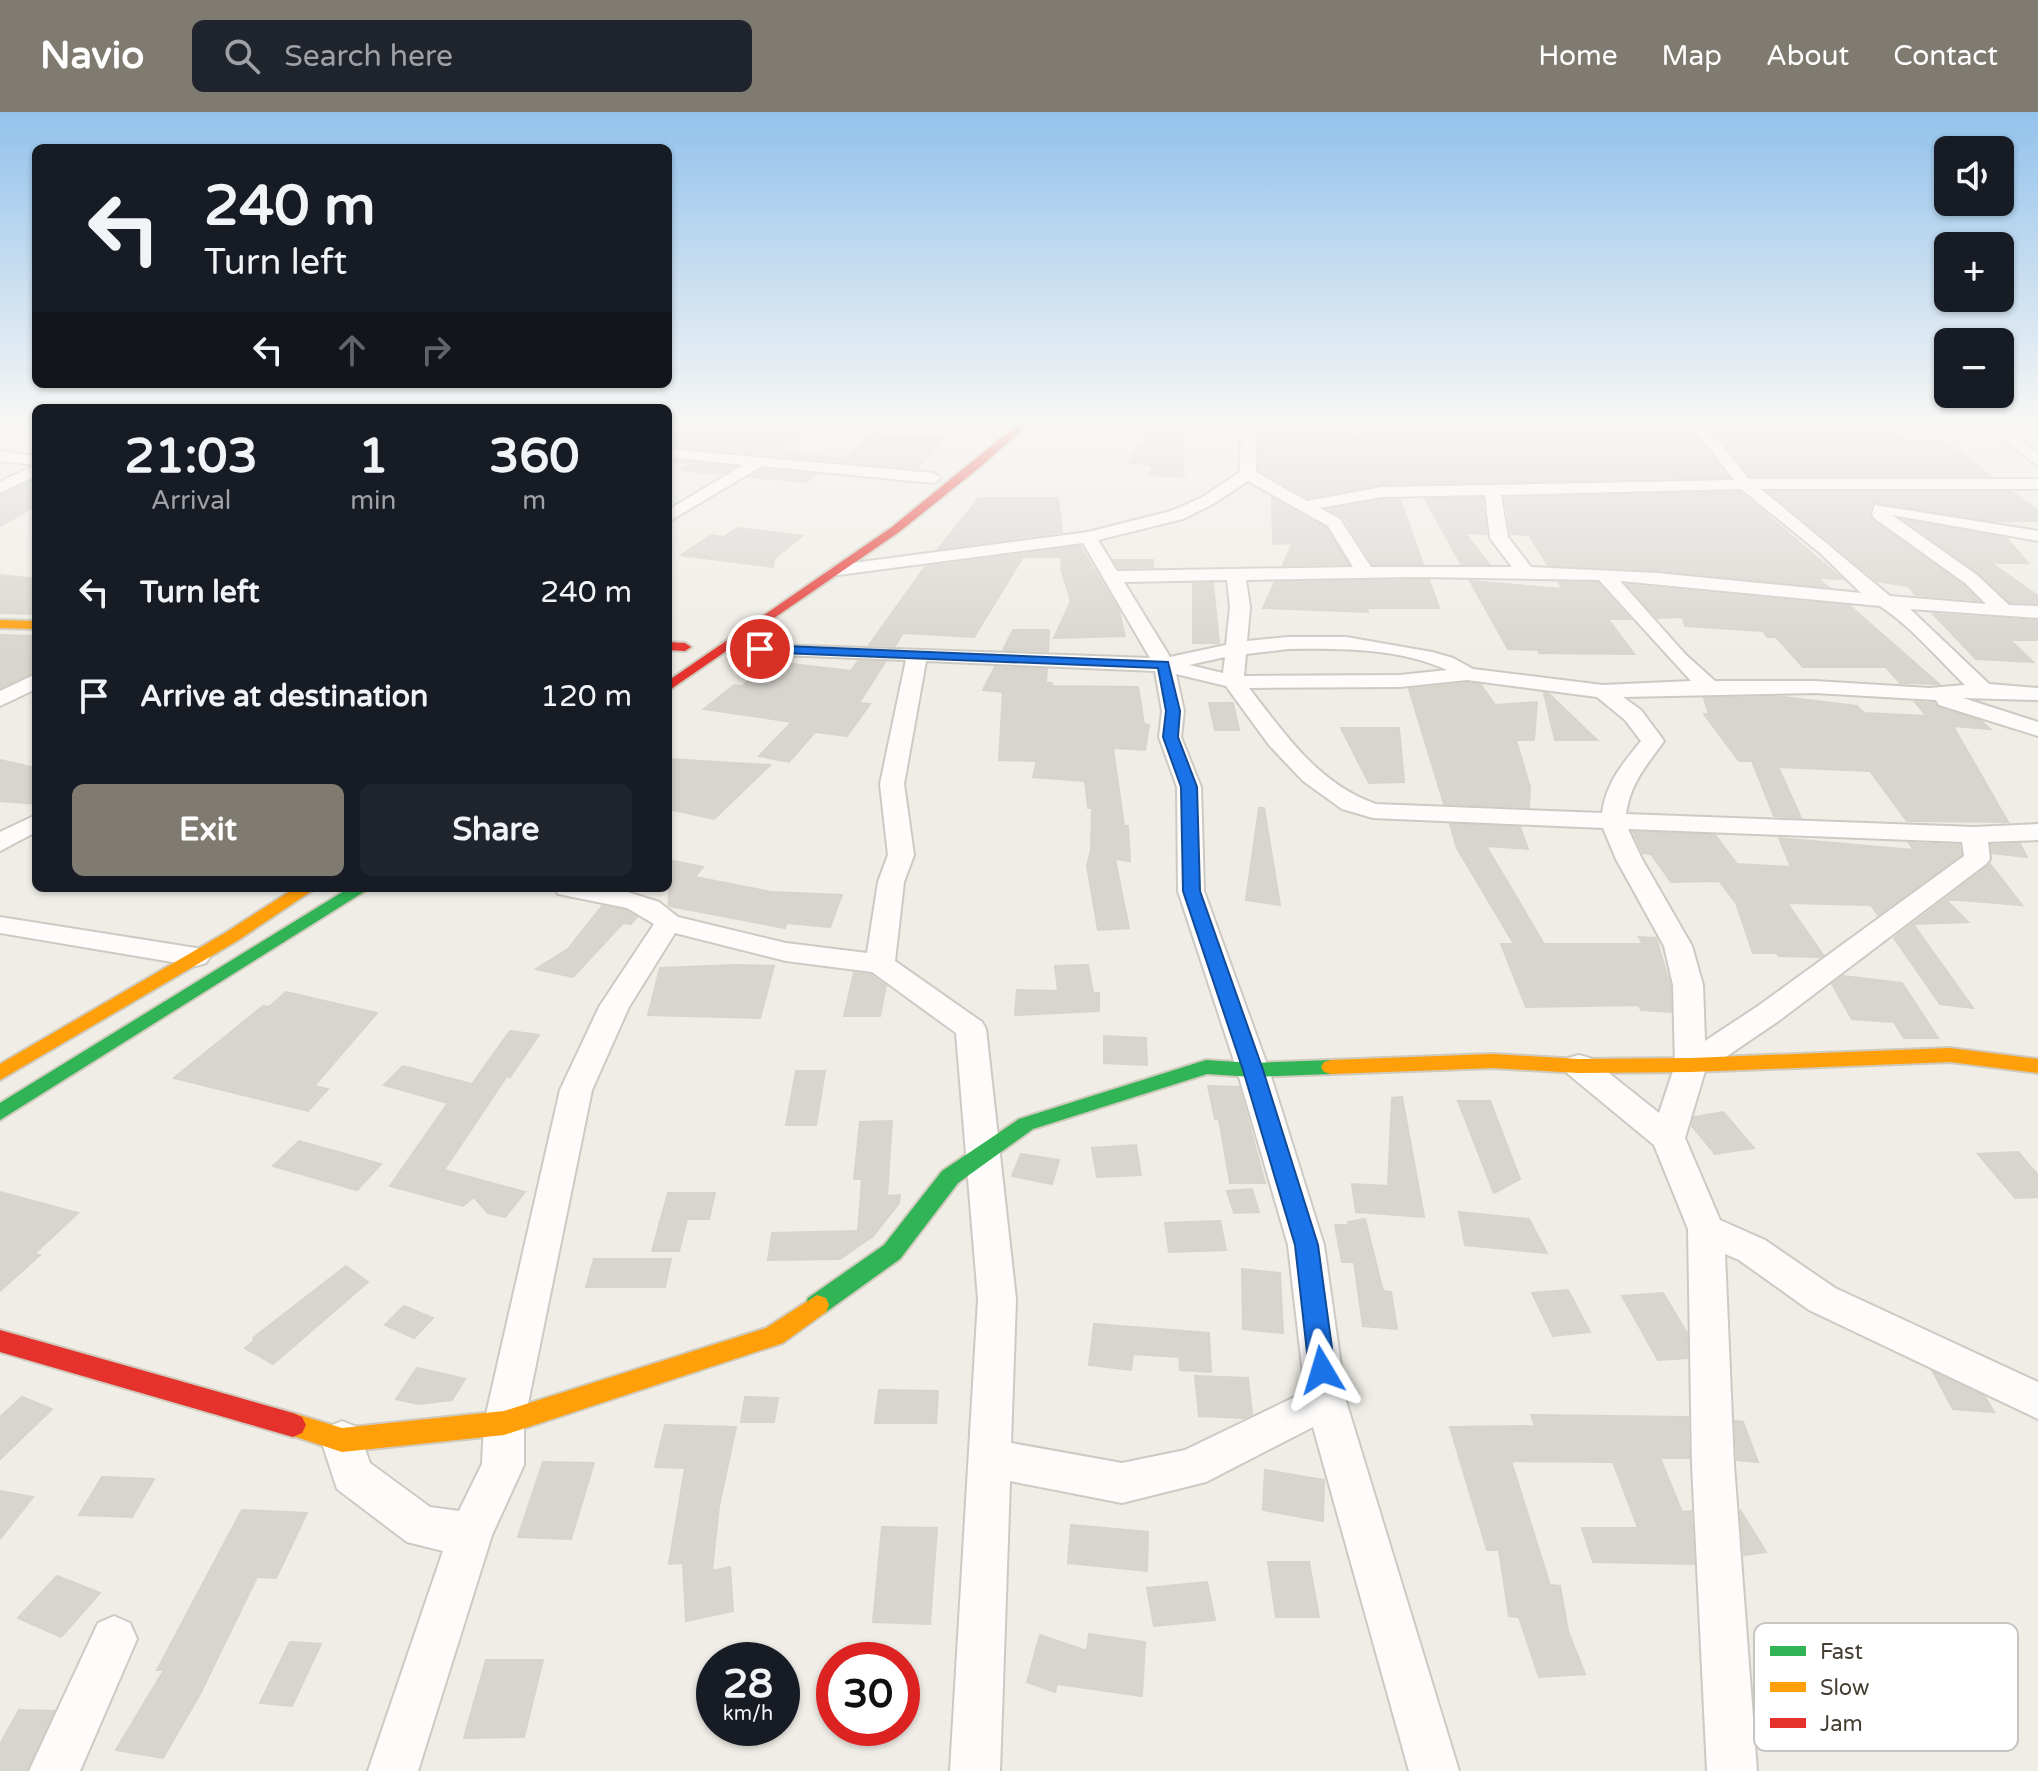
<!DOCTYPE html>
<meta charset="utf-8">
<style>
:root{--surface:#171b24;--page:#20242c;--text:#f1f3f6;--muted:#9ea1a6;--accent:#807b71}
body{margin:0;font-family:"Varela Round",sans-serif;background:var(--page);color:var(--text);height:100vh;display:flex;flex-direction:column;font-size:30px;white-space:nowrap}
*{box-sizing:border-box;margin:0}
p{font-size:26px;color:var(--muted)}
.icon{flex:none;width:44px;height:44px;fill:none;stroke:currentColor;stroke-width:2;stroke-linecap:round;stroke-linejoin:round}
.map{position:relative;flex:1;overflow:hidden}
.panel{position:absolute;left:32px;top:292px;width:640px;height:488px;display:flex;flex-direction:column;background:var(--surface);border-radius:12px;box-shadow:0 2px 6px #0004}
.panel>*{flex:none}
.hud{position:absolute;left:32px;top:32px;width:640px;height:244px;border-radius:12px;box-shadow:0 2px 6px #0004;background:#171b24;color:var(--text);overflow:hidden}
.controls{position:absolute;left:1934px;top:24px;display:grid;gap:16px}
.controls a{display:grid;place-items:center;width:80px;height:80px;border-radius:12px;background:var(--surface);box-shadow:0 2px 6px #0004;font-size:40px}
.speed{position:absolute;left:696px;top:1530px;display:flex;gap:16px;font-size:40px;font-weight:700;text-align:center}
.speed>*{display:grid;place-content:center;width:104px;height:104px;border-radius:50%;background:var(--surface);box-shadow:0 2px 6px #0004;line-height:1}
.speed small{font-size:20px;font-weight:400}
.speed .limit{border:12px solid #d22;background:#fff;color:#111}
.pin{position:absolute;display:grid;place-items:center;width:68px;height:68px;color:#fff;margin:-34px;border:4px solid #fff;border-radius:50%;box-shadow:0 2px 8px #0007}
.me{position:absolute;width:88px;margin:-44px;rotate:353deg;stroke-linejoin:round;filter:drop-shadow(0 0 6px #0008)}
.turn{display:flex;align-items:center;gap:28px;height:168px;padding:0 40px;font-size:36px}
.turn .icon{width:104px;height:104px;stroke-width:2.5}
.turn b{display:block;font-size:56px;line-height:68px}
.lanes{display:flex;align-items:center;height:76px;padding:0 40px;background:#0003;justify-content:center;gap:40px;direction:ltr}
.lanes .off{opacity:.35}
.eta{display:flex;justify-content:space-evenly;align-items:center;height:136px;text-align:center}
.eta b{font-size:48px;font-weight:700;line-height:56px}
.cta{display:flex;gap:16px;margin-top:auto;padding:16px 40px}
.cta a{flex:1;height:92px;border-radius:12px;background:var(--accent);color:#fff;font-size:32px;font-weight:700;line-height:92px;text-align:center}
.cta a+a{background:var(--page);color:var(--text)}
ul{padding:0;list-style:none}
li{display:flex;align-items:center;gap:24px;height:104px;padding:0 40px}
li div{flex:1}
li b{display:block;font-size:30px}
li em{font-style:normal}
header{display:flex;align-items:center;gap:48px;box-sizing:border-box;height:112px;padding:0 40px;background:var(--accent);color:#fff}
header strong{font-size:38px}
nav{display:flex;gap:44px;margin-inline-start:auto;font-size:28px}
.search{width:560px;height:72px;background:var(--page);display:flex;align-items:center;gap:20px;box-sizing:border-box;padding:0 28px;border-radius:12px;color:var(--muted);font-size:30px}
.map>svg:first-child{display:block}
</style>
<header>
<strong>Navio</strong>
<div class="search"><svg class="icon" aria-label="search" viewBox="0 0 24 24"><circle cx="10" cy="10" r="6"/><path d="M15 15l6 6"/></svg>Search here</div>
<nav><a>Home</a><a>Map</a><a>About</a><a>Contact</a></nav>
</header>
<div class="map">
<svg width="2038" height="1659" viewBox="0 0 2038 1659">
<rect width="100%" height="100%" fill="#efede6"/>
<path fill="#d8d5cf" stroke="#d7d4cc" stroke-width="2" d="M668,312H728L806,318L781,339L841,346L836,349L668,334Z
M1264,312H1315L1323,321L1363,323V319L1405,322L1404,318H1506L1503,313L1566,315L1681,312L1706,336L1728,365L1382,372L1308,386L1259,358L1258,328H1262L1261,320H1266Z
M1704,312H1884L1908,329L1943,328L1991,364H1750L1720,326Z
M1145,320L1181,321L1184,365L1150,363L1152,353L1129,351Z
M871,322H876L943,327L917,357L841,350Z
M668,349V348L734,355L722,362L679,358L689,352Z
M763,357L817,363L805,370L750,365Z
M36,367V394L0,414V384Z
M1740,380L1842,467L1817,466L1828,475L1657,458L1548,453L1529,423L1511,422L1505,386Z
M1769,380H2012L2038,399V409H1991L1873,390L1869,401L1872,408L1963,473L1978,488L1916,483L1908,474L1877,469Z
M979,386H1058L1062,420L938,437Z
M1272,386L1326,416L1348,452L1283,453L1293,431L1273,432Z
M1482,386L1486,422L1465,421L1489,452H1461L1425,387Z
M1382,388H1400L1423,452H1373L1343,405L1329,397Z
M1905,408L2006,426L2028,451H1991L2038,484V491L2010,490L1979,461Z
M737,416L802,424L774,447L773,455L681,443L711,423L724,425Z
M1080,434L1119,499L1125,524L1054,526L1071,489L1061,457L1062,445H1023L974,525L903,521L895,534L869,533L925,455Z
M1114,448H1153V455L1119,456Z
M0,463L36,467V502L0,501Z
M1418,468H1429L1439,496H1367L1368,500L1263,496L1275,470Z
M1470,469L1562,477L1559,470L1598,471L1630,507H1608L1634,542L1539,541V538L1508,537Z
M1213,471L1219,531H1193V472Z
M1627,473L1850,494L1939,572L1900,571L1886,555H1803L1776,525H1767L1763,519L1685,514L1683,505L1657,506Z
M1933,502L2038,509V528H2010L2033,550L1976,547Z
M1013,518H1049L1048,539L1003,538Z
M0,523L36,524V559L0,576Z
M766,549L851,559L858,549L885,550L859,591L870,592L847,624L815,620L789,650L759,644L792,610L704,597L734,573L743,574Z
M995,555L1047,557L1046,571H1052L1051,574L1138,575L1144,612L1149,613L1145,638L1113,636L1124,714H1128L1130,749L1115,747L1129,816L1098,818L1087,754L1091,738L1092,696H1088L1085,669L1033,665L1037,649L999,648L1003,580L983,578Z
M1467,571L1481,573L1495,593L1537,590L1534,628H1516L1530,675L1529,695L1444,692L1409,577Z
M1544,581L1549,582L1597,628H1555Z
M1783,585L1857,594L1864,601L1927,604L1915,590L1934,591L1938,596L1981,609L1990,617L1953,614L2008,710L1907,709L1870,659L1778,655L1801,706L1774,704L1752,649H1739L1704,602L1709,603L1704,586Z
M1209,591H1233L1239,618H1215Z
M1341,616H1399L1404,670L1369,671Z
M668,647L770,653L714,707L668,697Z
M0,648L36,656V692L0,689Z
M1259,696H1264L1280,793L1246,788Z
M1450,712L1520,715L1528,737L1486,734L1544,832H1643L1639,825L1656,826L1670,873L1671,900L1641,898L1639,893L1526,895L1501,832H1514L1457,736Z
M1633,720L1715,723L1737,752L1791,755L1779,726L1914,738L1909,731L1959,733L1961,743L1878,803L1871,793L1787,791L1823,843L1820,845L1779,844L1777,841H1753L1736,791L1719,769L1671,770L1651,742L1643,741Z
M2020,732L2027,745L1992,741L1991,733Z
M668,748L703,755L695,765L771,780L842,783L830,815L786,811L785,816L669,794Z
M1990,752L2022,793L1945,787L1988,754Z
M1945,787L1968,810L1913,812L1973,896L1940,892L1894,826Z
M602,794L626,799L637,805L631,812L623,811L573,865L536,857L568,837Z
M736,853L774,854L760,906L648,903L660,856Z
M1088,853L1093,881H1099V899L1015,903L1017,878L1058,879L1055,854Z
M854,861L871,863L886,874L880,904H844Z
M1843,864L1902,871L1938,926H1904L1894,910L1852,907L1832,872Z
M286,880L377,901L314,974L328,977L308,999L174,966L263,894L269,895Z
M510,919L539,923L510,965L507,964L444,1058L525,1080L505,1105L488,1101L474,1085L463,1094L390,1074L448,991L384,973L403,954L472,972Z
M1104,924L1146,926L1147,953L1104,951Z
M796,959H825L816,1013H786Z
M1208,974L1239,975L1265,1071H1230L1219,1007H1215Z
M1402,985L1424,1105L1356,1100L1352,1072L1388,1074L1392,986Z
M1458,989H1490L1520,1067L1494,1081Z
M1723,1000L1754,1036L1715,1042L1692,1014L1694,1005Z
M892,1009L887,1084L900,1083L899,1091L873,1124L840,1147L768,1148L772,1121L858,1119L862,1067H854L860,1010Z
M299,1029L381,1052L357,1078L273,1054Z
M1136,1033L1141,1063L1097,1065L1092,1036Z
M2018,1040L2038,1063V1085L2015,1086L1978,1042Z
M1021,1042L1059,1048L1052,1072L1012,1064Z
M1252,1077L1259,1100L1234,1101L1227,1079Z
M0,1080L78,1101L34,1142L40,1143L0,1179Z
M668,1081H715L709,1107H687L679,1139H652Z
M1459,1100L1529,1107L1547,1141L1465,1133Z
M1365,1107L1383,1179L1391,1180L1397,1217L1363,1214L1354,1150H1342L1335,1113H1349L1348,1110Z
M1220,1109L1226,1138L1169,1140L1165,1111Z
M594,1147H671L665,1175H586Z
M346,1154L368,1170L273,1252L245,1236L255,1228L253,1226Z
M1242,1157L1280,1161L1283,1221L1243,1217Z
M1568,1178L1590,1220L1553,1224L1532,1181Z
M1663,1181L1687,1221V1246L1658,1248L1622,1184Z
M404,1194L433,1206L414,1226L385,1213Z
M1094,1212L1209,1221L1211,1260L1180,1258L1179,1245L1133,1242L1131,1258L1089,1253Z
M417,1256L465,1267L452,1288L418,1292L396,1287Z
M1933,1260L1985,1285L1994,1300L1953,1297Z
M1195,1264L1248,1266L1252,1302L1244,1306L1199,1304Z
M879,1278L938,1279L936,1311H875Z
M22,1285L52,1297L0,1347V1305Z
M745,1285L778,1286L774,1310H741Z
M1531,1303L1688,1305L1689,1346H1660L1682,1400L1691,1399L1694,1452L1593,1450L1582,1416H1638L1613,1350L1511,1349L1550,1473L1560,1474L1568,1519L1585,1562L1539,1565L1519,1505L1509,1504L1499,1438H1487L1450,1315L1535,1314Z
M1735,1309L1743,1310L1758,1350L1737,1348Z
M665,1313L736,1315L719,1394L712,1459L730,1455L733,1499L686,1509L683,1451L669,1452L685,1356L655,1355Z
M543,1350L594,1351L571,1427L518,1425Z
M1265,1358L1324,1368L1323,1409L1263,1398Z
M102,1365L154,1367L132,1405L79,1403Z
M0,1379L33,1385L0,1427Z
M242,1398L307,1401L276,1466L257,1465L200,1582L163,1646L116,1638L164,1558H157Z
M1740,1398L1766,1440L1744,1443Z
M1071,1413L1148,1420L1147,1459L1068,1451Z
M882,1415L937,1416L930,1512L873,1510Z
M1268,1450H1309L1319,1505H1276Z
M57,1464L100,1481L61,1525L18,1506Z
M1207,1470L1215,1508L1154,1514L1147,1476Z
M1089,1522L1145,1530L1142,1584L1057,1572L1055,1580L1027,1570L1040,1523L1087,1539Z
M290,1530L321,1532L292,1594L260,1591Z
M486,1548H543L524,1625L464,1626Z
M19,1598L54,1599L26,1659H0V1632Z"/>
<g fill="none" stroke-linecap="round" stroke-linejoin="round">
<defs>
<path id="street" d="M1241,312H1255L1256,360L1307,389L1382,375L1734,368L1708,334L1684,312H1699L1718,328L1749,367H2038V377H1761L1890,484L1986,492L1965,471L1874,406L1872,402L1875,393L2038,419V429L1892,403L1977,463L2009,493L2038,494V506L1910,497L1989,572L2038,576V588L1963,586L2038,610V624L1939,593L1936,588L1815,581L1623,585L1641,598L1664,629C1647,653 1630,671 1626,702L1974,715L2038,712V728L1988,730L1990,747L1986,752L1780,908L1705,959L1685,1026L1720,1108L1765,1128L1835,1176L2038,1270V1307L1809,1198L1739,1148L1725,1142L1734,1353L1757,1659H1707L1692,1353L1688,1117L1654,1033L1568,962L1563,954L1568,946L1579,943L1590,946L1659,1001L1675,953L1673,873L1664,834L1616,747L1603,716L1373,706L1342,697L1303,669L1269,633L1226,574L1176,562L1184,599L1181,625L1201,675L1204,779L1269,958L1324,1133L1346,1289L1459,1659H1409L1313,1315L1206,1370L1122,1391L1010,1369L1000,1659H950L978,1187L956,921L872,860L786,849L675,821L629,895L592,978L524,1311V1353L492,1423L418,1659H368L443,1439L407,1430L337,1377L321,1328L327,1315L342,1309L357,1315L370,1351L430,1395L459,1399L482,1352L484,1311L560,978L599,895L654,812L627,796L558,782L554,776H615L659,790L678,805L786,831L867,841L878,770L888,743L880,672L906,548L729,541L722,539L719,535L722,531L1150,546L1083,431L838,463L829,458L838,453L1088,420L1171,399L1201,386L1240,360ZM1248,369L1328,414L1353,455L1117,459L1098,428L1183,407L1213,392ZM1741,377L1820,441L1861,481L1657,461L1531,455L1508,425L1501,383ZM1485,383L1490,426L1512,455H1371L1340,407L1320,396L1382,385ZM1418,465L1599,468L1691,569L1603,573L1473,557L1453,546L1432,540L1346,525H1288L1247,529L1250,495L1246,468ZM1227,468L1230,495L1226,533L1170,545L1124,470ZM1620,469L1880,494C1913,516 1937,546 1965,573L1929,576L1815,569H1715L1686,543ZM1288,537C1339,536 1399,536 1447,558L1400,563L1244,564L1246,542ZM1225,545L1223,561L1189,553ZM926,549L1155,559L1162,599L1159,625L1177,675L1178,779L1237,958L1288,1133L1305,1280L1185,1338L1122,1351L1011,1331L1016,1187L986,917L982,910L895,849L904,770L914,743L904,672ZM1467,568L1597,585L1625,608L1641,629C1623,651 1606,671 1602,701L1376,692C1318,672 1285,622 1249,576L1400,575ZM1628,717L1962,730L1964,744L1758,894L1705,929L1703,873L1692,834L1642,747Z
M1984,312H2000L2038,342V354Z
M668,337L933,361L941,366L933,371L762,354L668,410V398L743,353L668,345Z
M0,339L36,344V364L0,381V370L35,353L0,349Z
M36,562V577L0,594V579Z
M36,703V720L0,739V720Z
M0,805L196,836L206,839L210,845L206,851L196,854L0,821Z
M114,1504L130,1511L137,1527L80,1659H29L98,1511Z"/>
<path id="fast" d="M349,776H370L0,1008V991Z
M1206,948L1253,951L1331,948L1338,950L1341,955L1338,960L1331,962L1253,965L1207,962L1033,1017L958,1071L900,1147L826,1200L817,1203L808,1200L805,1193L808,1186L884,1133L942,1059L1019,1007Z"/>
<path id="slow" d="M0,508L36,509V517L0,516Z
M295,776H316L237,829L0,968V952L225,821Z
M1950,936L2038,947V961L1950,950L1691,960L1579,961L1493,956L1331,962L1324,960L1321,955L1324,950L1331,948L1493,942L1579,947L1691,946Z
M817,1183L826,1186L829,1193L826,1200L783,1231L504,1323L342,1340L284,1321L280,1313L284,1305L293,1301L342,1316L504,1299L766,1216Z"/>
<path id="jam" d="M1018,312H1028L985,351L899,420L668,579V569L892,415Z
M668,530L685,531L691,535L685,539L668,538Z
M0,1218L293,1301L302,1305L306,1313L302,1321L293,1325L0,1240Z"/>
</defs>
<use href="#street" stroke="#cdcac4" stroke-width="4"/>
<use href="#fast" stroke="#cfcabc" stroke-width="4"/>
<use href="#slow" stroke="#cfcabc" stroke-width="4"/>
<use href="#jam" stroke="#cfcabc" stroke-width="4"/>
<use href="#street" fill="#fdfcfb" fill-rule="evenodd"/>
<use href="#fast" fill="#30b455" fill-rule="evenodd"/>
<use href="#slow" fill="#ff9f0a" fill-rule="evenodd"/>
<use href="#jam" fill="#e5322d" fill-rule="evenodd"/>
</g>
<linearGradient id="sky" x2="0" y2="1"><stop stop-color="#92c2ec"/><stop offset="0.57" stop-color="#f8f7f4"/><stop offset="1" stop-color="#f8f7f4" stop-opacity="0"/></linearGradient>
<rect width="2038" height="544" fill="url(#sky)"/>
<path fill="#1a73e8" stroke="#114b97" stroke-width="2" d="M760,533L1168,550L1180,599L1178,625L1197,675L1200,779L1263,958L1318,1133L1335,1258L1331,1266L1322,1269L1313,1266L1309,1258L1295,1133L1243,958L1183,779L1181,675L1163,625L1166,599L1158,556L756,540V534Z"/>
<rect x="1754" y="1511" width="264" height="128" rx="12" fill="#fff" stroke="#c7c5c2" stroke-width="2"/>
<rect x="1770" y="1534" width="36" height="10" fill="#30b455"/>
<rect x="1770" y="1570" width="36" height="10" fill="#ff9f0a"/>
<rect x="1770" y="1606" width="36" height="10" fill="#e5322d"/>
<g font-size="22" fill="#453e32">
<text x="1820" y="1547">Fast</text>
<text x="1820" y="1583">Slow</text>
<text x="1820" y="1619">Jam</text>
</g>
</svg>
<div class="controls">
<a><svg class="icon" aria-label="sound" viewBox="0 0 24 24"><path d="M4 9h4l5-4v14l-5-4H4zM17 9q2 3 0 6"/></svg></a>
<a>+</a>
<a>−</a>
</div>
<div class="speed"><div>28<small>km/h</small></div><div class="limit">30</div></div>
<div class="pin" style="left:760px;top:537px;background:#d93025"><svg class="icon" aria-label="arrive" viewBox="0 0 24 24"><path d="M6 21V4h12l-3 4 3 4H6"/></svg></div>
<svg class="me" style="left:1322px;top:1258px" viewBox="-20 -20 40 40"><path d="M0-17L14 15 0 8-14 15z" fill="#1a73e8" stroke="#fff" stroke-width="4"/></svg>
<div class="hud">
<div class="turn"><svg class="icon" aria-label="left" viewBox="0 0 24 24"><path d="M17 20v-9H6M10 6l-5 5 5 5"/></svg><div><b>240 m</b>Turn left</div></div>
<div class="lanes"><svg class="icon" aria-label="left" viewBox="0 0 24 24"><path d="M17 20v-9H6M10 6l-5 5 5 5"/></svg><svg class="icon off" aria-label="ahead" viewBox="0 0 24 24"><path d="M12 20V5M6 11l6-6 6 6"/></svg><svg class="icon off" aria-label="right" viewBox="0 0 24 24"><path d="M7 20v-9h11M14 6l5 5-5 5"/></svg></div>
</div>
<section class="panel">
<div class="eta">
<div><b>21:03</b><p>Arrival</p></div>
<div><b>1</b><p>min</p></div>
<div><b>360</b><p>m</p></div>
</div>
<ul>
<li><svg class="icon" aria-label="left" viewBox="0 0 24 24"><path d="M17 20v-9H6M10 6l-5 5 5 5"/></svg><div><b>Turn left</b></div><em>240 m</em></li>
<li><svg class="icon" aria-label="arrive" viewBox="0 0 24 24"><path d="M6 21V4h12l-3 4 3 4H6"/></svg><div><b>Arrive at destination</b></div><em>120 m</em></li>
</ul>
<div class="cta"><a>Exit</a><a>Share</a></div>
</section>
</div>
